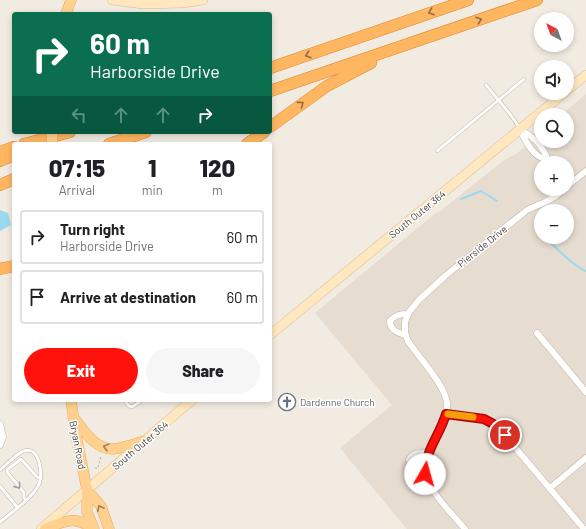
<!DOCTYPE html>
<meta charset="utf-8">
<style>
:root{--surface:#fff;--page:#f6f6f6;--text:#202124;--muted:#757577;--line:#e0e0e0;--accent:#ff120c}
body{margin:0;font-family:Barlow,sans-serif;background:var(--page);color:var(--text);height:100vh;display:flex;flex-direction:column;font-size:15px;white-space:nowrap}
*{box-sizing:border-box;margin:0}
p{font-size:13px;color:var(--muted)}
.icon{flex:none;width:22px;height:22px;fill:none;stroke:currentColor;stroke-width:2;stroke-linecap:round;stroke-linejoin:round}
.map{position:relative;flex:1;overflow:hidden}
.drawer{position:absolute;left:12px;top:142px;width:260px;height:260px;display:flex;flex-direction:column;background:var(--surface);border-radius:4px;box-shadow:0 2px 6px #0003}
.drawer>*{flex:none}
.hud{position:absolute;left:12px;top:12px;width:260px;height:122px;border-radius:4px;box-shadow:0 2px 6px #0003;background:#0b6e4f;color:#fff;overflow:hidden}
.needle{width:26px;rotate:319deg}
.fabs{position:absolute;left:534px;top:12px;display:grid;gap:8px}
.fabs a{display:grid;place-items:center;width:40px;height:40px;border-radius:50%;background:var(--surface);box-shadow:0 2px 6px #0003;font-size:20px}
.pin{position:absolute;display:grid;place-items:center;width:34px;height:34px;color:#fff;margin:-17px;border:2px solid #fff;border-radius:50%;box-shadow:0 1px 4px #0007}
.me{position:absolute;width:44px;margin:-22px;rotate:7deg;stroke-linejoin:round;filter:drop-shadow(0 0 3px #0008)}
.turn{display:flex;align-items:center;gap:14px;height:84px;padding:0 12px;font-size:18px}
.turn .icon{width:52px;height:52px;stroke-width:2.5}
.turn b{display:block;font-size:28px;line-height:34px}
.lanes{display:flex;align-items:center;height:38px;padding:0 12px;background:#0003;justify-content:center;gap:20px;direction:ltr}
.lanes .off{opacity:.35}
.eta{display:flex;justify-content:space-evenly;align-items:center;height:68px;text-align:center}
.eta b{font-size:24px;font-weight:800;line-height:28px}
.action{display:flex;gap:8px;margin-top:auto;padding:8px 12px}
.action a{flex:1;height:46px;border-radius:24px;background:var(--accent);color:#fff;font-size:16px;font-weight:800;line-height:46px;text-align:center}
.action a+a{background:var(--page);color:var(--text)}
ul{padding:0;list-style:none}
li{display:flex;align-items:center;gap:12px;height:54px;margin:0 8px 6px;padding:0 4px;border:2px solid var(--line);border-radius:4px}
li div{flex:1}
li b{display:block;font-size:15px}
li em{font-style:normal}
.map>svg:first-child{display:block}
</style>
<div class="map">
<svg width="586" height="529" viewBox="0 0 586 529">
<rect width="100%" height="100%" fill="#f2ebe2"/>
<path fill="#e6dcd0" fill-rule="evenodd" d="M586,94V529H407L340,448L392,405L316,314V312L437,212L438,213L504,160L516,154L541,134V141H567V115H561ZM541,163H567V189H541ZM541,211H567V237H541Z"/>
<path fill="#9cd9f1" d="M0,210L8,213L11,225L0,231Z"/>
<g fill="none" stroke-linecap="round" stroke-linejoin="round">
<path stroke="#9cd9f1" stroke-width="2" d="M461,199L481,191L497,201
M545,238C555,246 575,268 586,271"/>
<defs>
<path id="lane" d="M486,85L510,114L519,127
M437,151L524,79
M124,400L129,406L132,407L142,400
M0,470C6,465 17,453 24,451C40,445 44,477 38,486C31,499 12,512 0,522
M0,486L17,507
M26,500L24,498V493L22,490L7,472V470L21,459L37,477L41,478"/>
<path id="street" d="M520,129C537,140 542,144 549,163
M520,129C526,143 533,157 549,161
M567,186L586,171
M537,333L586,392
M406,335C398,333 390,330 390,321C395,315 400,314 408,314
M446,414L484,419L497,426L584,529
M0,424L3,437L0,445
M425,471H419L412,467L409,460C412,452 420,453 428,453
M550,488L586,458
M465,529C453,515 430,492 426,475C423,463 430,446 436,437C442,427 448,414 447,403C444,383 419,358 408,341L405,334V322L409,312L419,300L445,276L527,210L545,202L556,196L564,189"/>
<path id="secondary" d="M112,0L143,4L182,3L203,0
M567,90L586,75
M270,335L564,93
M41,529L192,400"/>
<path id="primary" d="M66,14L71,0
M71,400L76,435L87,490V512L94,529
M73,417C83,429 95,450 113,449C124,448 134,444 144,441
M87,490L101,506L109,529
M45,529C64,521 75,515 93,529"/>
<path id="highway" d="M270,68L468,0
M270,91L537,0
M270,127L327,86L371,63
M24,144L70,132
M109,144L146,132
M247,144L264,132
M0,152L14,147
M0,161L14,155
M0,185L14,179
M0,269L14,266"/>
</defs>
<use href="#lane" stroke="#c0b4a8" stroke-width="4"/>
<use href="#street" stroke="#c0b4a8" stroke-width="7"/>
<use href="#secondary" stroke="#d7bc93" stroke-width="10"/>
<use href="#primary" stroke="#e6ab5c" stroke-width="11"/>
<use href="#highway" stroke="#e0882e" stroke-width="12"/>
<path stroke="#bfab96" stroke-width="1" stroke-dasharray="2 2" stroke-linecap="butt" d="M95,468H98L101,456"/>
<use href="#lane" stroke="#fff" stroke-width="3"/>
<use href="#street" stroke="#fff" stroke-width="6"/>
<use href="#secondary" stroke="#ffe7bf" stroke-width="9"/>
<use href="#primary" stroke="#ffd08e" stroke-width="10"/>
<use href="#highway" stroke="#ffb660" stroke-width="11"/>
<defs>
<path id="primary-bridge" d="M52,144V132"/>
</defs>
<use href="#primary-bridge" stroke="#e6ab5c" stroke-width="11" stroke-linecap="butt"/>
<use href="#primary-bridge" stroke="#ffd08e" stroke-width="10"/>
</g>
<defs><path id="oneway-chevron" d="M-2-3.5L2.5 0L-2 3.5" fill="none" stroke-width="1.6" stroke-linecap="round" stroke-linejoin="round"/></defs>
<g stroke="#8e6c45">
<use href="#oneway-chevron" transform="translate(431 12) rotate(161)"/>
<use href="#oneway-chevron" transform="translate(479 20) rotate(-19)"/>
<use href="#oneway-chevron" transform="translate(308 55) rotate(161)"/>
<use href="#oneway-chevron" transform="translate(301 104) rotate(-36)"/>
</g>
<g stroke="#987e5c">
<use href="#oneway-chevron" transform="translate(106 447) rotate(-165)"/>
<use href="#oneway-chevron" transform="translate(100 508) rotate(-118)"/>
</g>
<use stroke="#a19d99" href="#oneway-chevron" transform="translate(18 486) rotate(51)"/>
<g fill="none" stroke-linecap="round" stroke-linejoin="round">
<defs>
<path id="route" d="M425,474C426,448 439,437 446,414L484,419L497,426L505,435"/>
</defs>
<use href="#route" stroke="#a60c08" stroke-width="10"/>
<use href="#route" stroke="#ff120c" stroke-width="7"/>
<path stroke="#f59e0b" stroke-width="7" d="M448,414L473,417"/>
</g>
<defs>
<symbol id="church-ring" viewBox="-11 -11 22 22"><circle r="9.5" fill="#fff" stroke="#6b7280" stroke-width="1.5"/><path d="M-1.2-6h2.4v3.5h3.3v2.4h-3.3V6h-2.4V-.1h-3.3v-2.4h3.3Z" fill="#6b7280"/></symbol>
</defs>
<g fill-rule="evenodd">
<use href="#church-ring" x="277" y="392" width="20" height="20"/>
</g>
<g text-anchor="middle" stroke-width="3" stroke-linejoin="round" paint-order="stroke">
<g font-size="10" fill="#433b33" stroke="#fff">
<text transform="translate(417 214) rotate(-39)" y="4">South Outer 364</text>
<text transform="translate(482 246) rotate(-39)" y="4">Pierside Drive</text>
<text transform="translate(78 445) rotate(79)" y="4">Bryan Road</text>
<text transform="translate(140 445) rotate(-40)" y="4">South Outer 364</text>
</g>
<g font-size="10" fill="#5b616d" stroke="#fff" text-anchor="start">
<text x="300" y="406">Dardenne Church</text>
</g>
</g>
</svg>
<div class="fabs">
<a><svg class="needle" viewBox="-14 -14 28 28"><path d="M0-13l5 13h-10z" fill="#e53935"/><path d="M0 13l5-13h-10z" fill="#757577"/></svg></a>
<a><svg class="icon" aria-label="sound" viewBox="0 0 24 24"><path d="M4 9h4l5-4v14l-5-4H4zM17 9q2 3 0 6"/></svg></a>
<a><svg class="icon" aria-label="search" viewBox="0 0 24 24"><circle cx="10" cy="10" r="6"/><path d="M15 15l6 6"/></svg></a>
<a>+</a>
<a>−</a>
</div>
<div class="pin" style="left:505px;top:435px;background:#d93025"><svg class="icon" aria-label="arrive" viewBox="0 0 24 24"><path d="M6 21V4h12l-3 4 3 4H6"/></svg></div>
<svg class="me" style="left:425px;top:474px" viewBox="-20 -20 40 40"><circle r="19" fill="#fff"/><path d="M0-13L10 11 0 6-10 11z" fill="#ff120c"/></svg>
<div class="hud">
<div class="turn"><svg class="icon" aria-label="right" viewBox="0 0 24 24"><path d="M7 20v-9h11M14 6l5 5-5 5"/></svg><div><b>60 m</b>Harborside Drive</div></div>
<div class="lanes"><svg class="icon off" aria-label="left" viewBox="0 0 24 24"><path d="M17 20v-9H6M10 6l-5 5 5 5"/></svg><svg class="icon off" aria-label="ahead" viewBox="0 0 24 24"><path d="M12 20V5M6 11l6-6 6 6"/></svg><svg class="icon off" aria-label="ahead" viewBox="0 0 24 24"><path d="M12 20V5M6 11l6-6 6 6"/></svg><svg class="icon" aria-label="right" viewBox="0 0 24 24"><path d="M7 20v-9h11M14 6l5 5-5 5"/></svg></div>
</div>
<section class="drawer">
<div class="eta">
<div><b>07:15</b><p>Arrival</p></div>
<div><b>1</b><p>min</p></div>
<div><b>120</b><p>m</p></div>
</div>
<ul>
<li><svg class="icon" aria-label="right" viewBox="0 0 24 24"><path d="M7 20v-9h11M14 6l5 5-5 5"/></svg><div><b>Turn right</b><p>Harborside Drive</p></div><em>60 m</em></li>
<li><svg class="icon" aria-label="arrive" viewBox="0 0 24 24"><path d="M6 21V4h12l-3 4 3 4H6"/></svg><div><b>Arrive at destination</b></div><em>60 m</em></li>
</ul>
<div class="action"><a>Exit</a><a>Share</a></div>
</section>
</div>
